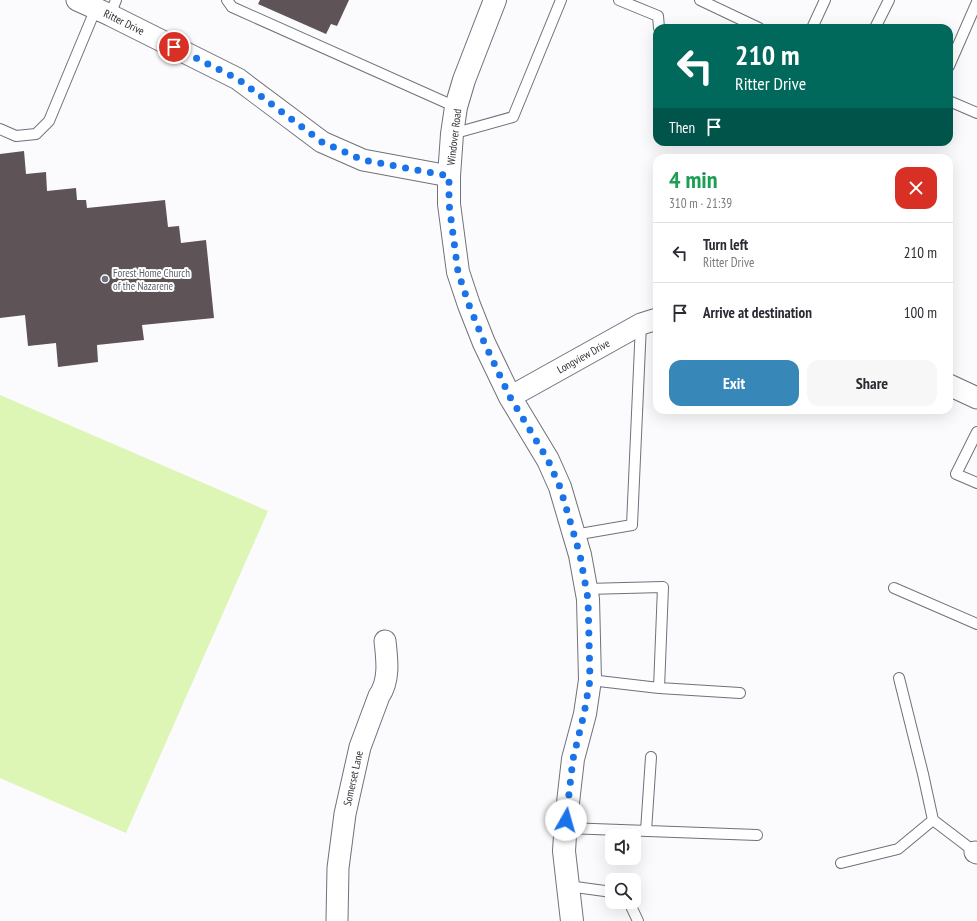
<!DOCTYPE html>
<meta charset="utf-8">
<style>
:root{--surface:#fff;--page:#f7f7f7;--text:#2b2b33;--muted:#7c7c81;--line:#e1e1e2;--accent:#3787b8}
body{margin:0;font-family:"PT Sans Narrow",sans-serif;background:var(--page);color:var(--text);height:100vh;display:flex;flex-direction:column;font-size:15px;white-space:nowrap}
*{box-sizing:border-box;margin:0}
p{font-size:13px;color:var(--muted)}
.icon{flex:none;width:22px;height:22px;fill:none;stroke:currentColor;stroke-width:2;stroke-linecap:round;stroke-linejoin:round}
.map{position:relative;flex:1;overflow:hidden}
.sheet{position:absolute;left:653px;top:154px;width:300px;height:260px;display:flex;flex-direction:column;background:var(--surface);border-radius:12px;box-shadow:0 4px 16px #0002}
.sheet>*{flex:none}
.hud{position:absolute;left:653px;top:24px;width:300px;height:122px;border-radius:12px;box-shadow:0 4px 16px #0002;background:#00695c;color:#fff;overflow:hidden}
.controls{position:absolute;left:605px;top:829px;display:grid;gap:8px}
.controls a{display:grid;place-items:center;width:36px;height:36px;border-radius:8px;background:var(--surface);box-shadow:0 4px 16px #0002;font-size:20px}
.pin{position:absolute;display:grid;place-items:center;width:34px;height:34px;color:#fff;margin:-17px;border:2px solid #fff;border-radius:50%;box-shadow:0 1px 4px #0007}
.me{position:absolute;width:44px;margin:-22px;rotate:7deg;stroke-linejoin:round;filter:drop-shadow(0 0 3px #0008)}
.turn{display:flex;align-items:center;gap:14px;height:84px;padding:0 16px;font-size:18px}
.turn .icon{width:52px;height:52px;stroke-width:2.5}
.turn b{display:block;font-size:28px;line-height:34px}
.then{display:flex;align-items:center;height:38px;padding:0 16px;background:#0003;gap:8px;font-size:15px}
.round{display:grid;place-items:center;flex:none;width:42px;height:42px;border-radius:12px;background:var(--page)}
.head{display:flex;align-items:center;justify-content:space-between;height:68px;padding:0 16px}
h1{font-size:24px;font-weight:800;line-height:30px;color:#1e9e55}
.cta{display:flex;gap:8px;margin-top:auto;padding:8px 16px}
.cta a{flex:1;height:46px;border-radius:12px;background:var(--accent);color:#fff;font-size:16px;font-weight:800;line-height:46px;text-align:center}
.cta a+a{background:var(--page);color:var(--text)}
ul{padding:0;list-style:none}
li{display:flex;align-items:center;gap:12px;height:60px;padding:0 16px;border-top:1px solid var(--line)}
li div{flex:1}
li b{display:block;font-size:15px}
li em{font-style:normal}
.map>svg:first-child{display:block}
</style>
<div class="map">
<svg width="977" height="921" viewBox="0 0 977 921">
<rect width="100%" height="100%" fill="#fbfbfd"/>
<path fill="#ddf5b5" d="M0,395L268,511L126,833L0,778Z"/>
<path fill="#5e5357" d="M260,0H349L337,26L331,24L326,34L258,4Z
M24,151L26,174L46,172L47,191L76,188L77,200H86L87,208L165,200L168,227L179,226L181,243L206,240L214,318L142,325L144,340L97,345L98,362L58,367L56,343L28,346L25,315L0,318V154Z"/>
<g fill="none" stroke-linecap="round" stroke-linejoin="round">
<defs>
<path id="service" d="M227,0L232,7L456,107
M619,0L658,16L659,28
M700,0L759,28
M110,15L116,0
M812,28L825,0
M875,28L889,0
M949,66L977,2
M949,101L977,113
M0,129L16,136L36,134L49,121L96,8
M452,134L513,117L561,0
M977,432L956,474L977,483
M574,535L632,525L641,324
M894,588L977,624
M586,589L663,587L659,688L590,680
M899,678L923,774L933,820L975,852
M659,688L740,693
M566,828L757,835
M646,831L651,757
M841,863L898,849L933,820
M568,886L612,892
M629,902L638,921"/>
<g id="minor">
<path id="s1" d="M77,0L110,15L238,79L322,142L363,160L449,176"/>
<path d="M949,385L977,398"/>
<path id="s2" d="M510,397L641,324L657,319"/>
<path d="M975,852L977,853"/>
<path id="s3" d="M337,921L338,868L345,814L360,747L379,696C390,680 387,659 385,641"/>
</g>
<path id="tertiary" d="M495,0L464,80L456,107L452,134L449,176V204L458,272L469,305L484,343L510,397L548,460L560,487L580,555L588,599L590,680L585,714L573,759L566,820L564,851L572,921"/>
</defs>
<use href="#service" stroke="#70717a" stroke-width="12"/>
<use href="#minor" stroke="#70717a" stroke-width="23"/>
<use href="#tertiary" stroke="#70717a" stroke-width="24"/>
<use href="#service" stroke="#fff" stroke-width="10"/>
<use href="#minor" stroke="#fff" stroke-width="21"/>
<use href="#tertiary" stroke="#fff" stroke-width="22"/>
</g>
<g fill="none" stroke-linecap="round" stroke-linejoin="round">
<path stroke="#1a73e8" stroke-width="7" stroke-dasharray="0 12.6" d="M174,47L238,79L322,142L363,160L449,176V204L458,272L469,305L484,342L510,397L548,460L560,487L580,555L588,599L590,680L584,714L573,759L566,820"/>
</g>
<circle fill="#6b7280" stroke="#fff" stroke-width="1.5" cx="105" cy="279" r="4"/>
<g text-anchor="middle" stroke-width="4" stroke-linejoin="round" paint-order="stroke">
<g font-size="11" fill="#323236" stroke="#fff">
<text dy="4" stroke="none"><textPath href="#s1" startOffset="52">Ritter Drive</textPath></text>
<text transform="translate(454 137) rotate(-83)" y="4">Windover Road</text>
<text dy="4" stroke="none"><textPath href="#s2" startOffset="84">Longview Drive</textPath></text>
<text dy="4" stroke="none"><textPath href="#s3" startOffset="144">Somerset Lane</textPath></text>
</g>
<g font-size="11" fill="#5b616d" stroke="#fff" text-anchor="start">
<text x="113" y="277">Forest Home Church<tspan x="113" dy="13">of the Nazarene</tspan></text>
</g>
</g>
</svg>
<div class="controls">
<a><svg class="icon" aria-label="sound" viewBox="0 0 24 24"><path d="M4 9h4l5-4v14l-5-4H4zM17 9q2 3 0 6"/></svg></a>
<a><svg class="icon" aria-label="search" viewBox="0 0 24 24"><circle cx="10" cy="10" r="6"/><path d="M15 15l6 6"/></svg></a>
</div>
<div class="pin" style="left:174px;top:47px;background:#d93025"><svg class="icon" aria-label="arrive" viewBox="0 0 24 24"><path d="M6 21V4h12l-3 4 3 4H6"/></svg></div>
<svg class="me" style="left:566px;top:820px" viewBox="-20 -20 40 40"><circle r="19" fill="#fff"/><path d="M0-13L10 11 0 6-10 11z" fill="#1a73e8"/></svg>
<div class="hud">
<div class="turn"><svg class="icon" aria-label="left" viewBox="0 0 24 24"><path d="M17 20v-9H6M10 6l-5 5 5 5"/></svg><div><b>210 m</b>Ritter Drive</div></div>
<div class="then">Then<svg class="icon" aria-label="arrive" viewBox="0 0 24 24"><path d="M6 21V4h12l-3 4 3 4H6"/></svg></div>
</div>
<section class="sheet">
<div class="head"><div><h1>4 min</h1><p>310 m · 21:39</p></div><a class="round" style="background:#d93025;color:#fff"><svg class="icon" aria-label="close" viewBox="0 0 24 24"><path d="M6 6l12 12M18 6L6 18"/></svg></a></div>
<ul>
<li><svg class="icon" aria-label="left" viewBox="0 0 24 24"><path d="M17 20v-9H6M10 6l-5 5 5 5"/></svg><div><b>Turn left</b><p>Ritter Drive</p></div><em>210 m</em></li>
<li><svg class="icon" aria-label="arrive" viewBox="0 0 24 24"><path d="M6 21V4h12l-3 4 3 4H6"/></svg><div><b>Arrive at destination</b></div><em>100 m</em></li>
</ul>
<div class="cta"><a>Exit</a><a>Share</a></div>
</section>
</div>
